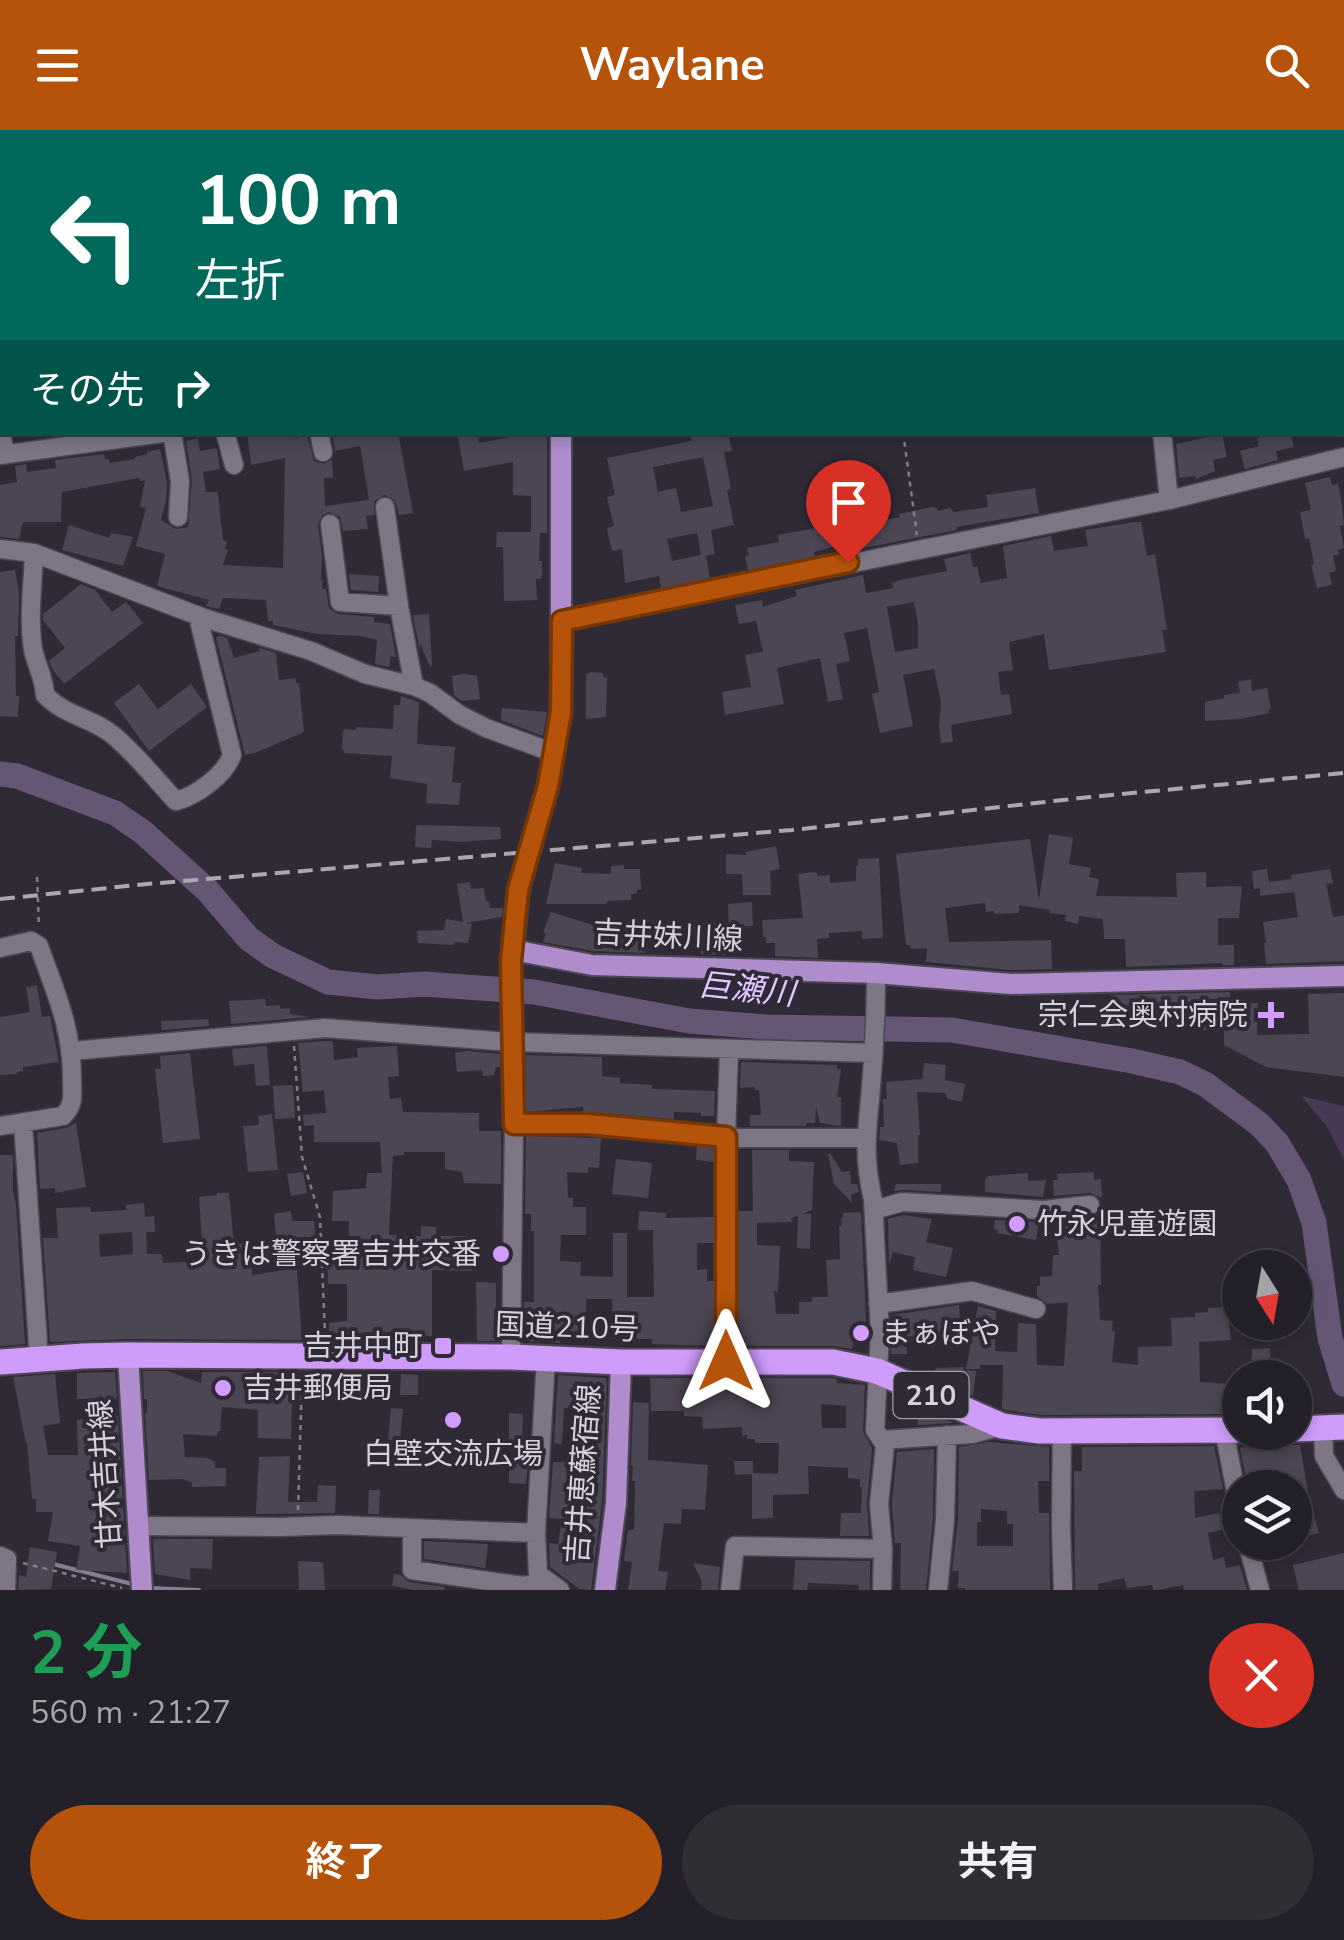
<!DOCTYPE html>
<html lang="ja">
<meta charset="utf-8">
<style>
:root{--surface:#242029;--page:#302d35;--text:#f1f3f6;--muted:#a3a3a8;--line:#413e46;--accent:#b45309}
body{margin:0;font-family:"Nunito Sans","Noto Sans JP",sans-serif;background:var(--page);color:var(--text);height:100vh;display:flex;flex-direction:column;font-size:38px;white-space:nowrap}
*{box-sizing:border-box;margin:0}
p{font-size:32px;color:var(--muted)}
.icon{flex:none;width:55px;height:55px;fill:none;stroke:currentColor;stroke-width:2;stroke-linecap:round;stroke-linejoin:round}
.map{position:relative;height:1460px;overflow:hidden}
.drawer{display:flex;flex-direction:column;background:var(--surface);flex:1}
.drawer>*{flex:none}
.hud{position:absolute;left:0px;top:0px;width:1345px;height:305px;box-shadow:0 5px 15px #0003,0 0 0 2px var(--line);background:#00695c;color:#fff;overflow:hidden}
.needle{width:65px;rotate:169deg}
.controls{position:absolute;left:1222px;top:1120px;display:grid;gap:20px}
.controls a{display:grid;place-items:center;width:90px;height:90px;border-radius:50%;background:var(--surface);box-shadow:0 5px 15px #0003,0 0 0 2px var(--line);font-size:50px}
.pin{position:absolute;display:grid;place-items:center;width:85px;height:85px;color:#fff;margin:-102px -42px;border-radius:50% 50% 50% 0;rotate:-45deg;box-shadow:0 0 10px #0007}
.pin .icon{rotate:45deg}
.me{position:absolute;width:110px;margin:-55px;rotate:0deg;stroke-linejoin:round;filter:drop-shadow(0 0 8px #0008)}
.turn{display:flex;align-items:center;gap:35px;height:210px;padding:0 30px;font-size:45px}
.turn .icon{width:130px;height:130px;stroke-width:2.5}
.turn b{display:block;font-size:70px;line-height:85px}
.then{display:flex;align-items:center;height:95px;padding:0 30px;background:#0003;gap:20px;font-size:38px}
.round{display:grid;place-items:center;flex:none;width:105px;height:105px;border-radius:52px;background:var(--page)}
.headline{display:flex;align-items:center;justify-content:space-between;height:170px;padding:0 30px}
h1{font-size:60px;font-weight:700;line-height:75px;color:#1e9e55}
.cta{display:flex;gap:20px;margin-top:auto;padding:20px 30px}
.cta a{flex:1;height:115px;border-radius:60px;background:var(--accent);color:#fff;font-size:40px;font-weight:700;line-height:115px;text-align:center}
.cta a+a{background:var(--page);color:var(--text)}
header{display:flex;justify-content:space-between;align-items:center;height:130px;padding:0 30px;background:var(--accent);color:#fff;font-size:45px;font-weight:700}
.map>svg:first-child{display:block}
</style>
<header><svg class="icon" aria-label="menu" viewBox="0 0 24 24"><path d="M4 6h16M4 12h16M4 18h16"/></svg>Waylane<svg class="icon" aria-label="search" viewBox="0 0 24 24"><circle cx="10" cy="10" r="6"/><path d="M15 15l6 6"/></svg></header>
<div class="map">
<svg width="1344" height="1460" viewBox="0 0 1344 1460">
<rect width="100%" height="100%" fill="#302a37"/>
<path fill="#483a54" d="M1301,966L1344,976V1030L1326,995Z"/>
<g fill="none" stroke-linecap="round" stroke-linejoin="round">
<path stroke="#877c93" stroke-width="4" d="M53,1434L136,1455
M150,1458L199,1460"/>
<path stroke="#655774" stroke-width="25" d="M0,644L17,646L115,683L144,703L208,761L248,808L273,826L328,852L378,857L425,854L534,862L689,891L766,897L952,900L1132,931L1180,942L1205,954L1259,994L1277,1013L1299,1050L1314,1093L1330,1208L1344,1254"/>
</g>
<path fill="#4c4553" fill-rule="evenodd" d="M247,302H295L296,308L307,305L314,331L324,334L332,330L333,348H324L325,376L369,370L360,316L335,321L332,304L398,302L413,383L399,385L395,370L384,365L374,371V385L366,386L368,399L343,401L340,387L329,382L322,385L318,395L322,427L321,450H323L322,459H326L329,478L338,484L374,487V492L390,494L396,527L391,526L389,537L375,534L377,510L360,506L317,504L273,495V491H268L266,470L223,468L219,479L206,476L209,470L157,456L165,424L136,416L146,378L140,377L145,350L140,351L139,348L62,362L61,392H23L19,409L0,407V355L17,352L15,336L26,334L27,342L56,338L55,330L104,324L105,329H109L110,333L135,329V327L147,324V322L160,319L167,352L166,371L161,390L176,399L188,397L192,351L186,311L198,308L200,321L216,318L217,320L220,339L203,342L206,362H217L218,365L223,410L227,412L225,419L228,420L223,435L283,438L285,328L251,335Z
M457,302H478L479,313L509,307H547V403H540L539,431H542V449H536L537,470L504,471L503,417H496L497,402H531V366L513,365V332L464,341Z
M703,302H728L732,321L724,322L731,359L727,360L734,395L711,400L715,424L706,426L710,449L661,459L659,446L625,453L622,419L612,421L607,398L614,396L607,367L615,365L607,328L691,311L690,305ZM703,327L713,376L681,382L676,358L658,362L653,337ZM697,403L701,425L672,431L667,409Z
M1280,302H1290L1294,317L1276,321L1278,330L1245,339L1240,321L1259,316L1257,308Z
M1222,304L1227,327L1213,330L1215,341L1196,349L1195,346L1179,348L1176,314Z
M1330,347L1332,355L1338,354L1341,368L1344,395L1340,396L1344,418L1338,420L1339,424L1333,426L1336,441L1329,443L1332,455L1317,458L1311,435L1314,434L1309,408L1305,409L1300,382L1311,380L1305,353Z
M1035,358L1039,383L956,397L957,400L837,423L836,416L814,422L815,428L748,441L745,426L749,425L747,418L779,412L778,405L843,393L844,398L900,387L899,384L932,377L937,378L938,381L950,378L953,382L988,377L986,365Z
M1134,392H1141L1147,426L1155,424L1167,500H1162L1166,522L1049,540L1044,504L1009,512L1013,540L998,542L1001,565L1009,564L1012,584L951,595L953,612L941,613L939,596L941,573L934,539L903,545L913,596L880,603L872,564L879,562L867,498L844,503L850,531L836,534L843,569L828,572L820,528L777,538L784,574L725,585L722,562L751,557L745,525L763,522L756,491L739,494L735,475L762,470L763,477L797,466L795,460L863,445L866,463L893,458L892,453L900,450L947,441L944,429L970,423L973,437L977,436L981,453L1007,448L1003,416L1051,406L1054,421L1088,416L1085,400ZM914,472L918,493V518L895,522L887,477Z
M69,395L109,408L111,403L133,407L123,436L62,420Z
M15,440L19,463L18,506H15L16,566H19L18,587L0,586V442Z
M349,444L379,446L378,462L351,460Z
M81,454L95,460L112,482L126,472L143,493L64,554L53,540L49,531L65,518L43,490V484Z
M429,484L432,536L430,537L420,513V522L413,485Z
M221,506L227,508L234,528L260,521L259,518L276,523L279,550L296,548V553H299L304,602L255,623L245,625L216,507Z
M591,542L603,543V547L607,548L606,587L586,589V544Z
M464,544L477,546L480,569L462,571L454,565L452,546Z
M1251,549L1252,561L1267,558L1271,579L1268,580L1269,583L1240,589L1205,591V572L1224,568V565L1240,563L1238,552Z
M139,554L158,579L191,554L207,577L149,621L114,573Z
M401,566L419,572L417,614L455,617L452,652L461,653L459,675L426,673L427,654L390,648L392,626L344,623V620H342L343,601L345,599L356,600V597L393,599L394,575H400Z
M502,578L547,582L543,606L501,590Z
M419,695L500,697L501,709L461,712L432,710L431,718L415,717L416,696Z
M1049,704L1073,708L1069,734L1091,738L1089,747L1099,749L1096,766L1177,767L1176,743L1206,742V757L1242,756L1239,788H1218V815H1234V835H1222V833L1126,837L1125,809H1104L1103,789L1079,786L1078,794L1065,791L1066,785L1049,783L1050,780L1019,775V783L994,784V781L986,782L985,773L945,778L949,812L1051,810L1052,839L1011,840L926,832L927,818L911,819L910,815H906L896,724L1030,709L1039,770Z
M776,716L780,739L770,741L771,765H743L742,744H726V724L746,725V722Z
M879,728L883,808L862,809V801L829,803V808L817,809L818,828L775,826V813H766V807H763L762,790L803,788L798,744L814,742L817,743L818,746L830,745V753L856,751V736H858V729Z
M555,733L582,738L581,743L611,744V736L624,735V739H640L641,759L637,760L636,764H631V770L609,771L605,774H546Z
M1267,739L1269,752L1292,749L1291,745L1330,739L1333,753L1326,754L1333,787L1344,785V831L1266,834L1264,813H1266L1263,792L1298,787L1294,762L1260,766V758L1254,759L1252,741Z
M470,752L471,759L484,758L486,772L489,771L490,778H503L502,787L465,793L472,794L468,813L455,812L452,815L418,813L417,801L444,800L446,789L463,792L457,754Z
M752,772L753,796L729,797L728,774Z
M551,782L616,802V795L632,794V799H638L639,807L644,806L645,823L593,821L543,812L546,804L543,802Z
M726,792V825L701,824L700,812H686L685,799L691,798V794Z
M37,855L42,887L50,886L59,932L23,937V941L17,942L18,944L0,945V887L30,882L26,857Z
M1230,862V873H1258L1257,905L1309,904L1308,864L1344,863V947L1266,937L1224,915V901L1197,900V897H1188L1187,891H1180V888L1162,887L1135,879V877L1110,871V865Z
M265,869L266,876L280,875V879L290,878V884L310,887L231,894L229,871Z
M208,889L209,896L162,900L161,891Z
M325,911H333L334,930L358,927L357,918L397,916L399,946L388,947L390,969L401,968L403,982L479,983V1001H501V1054L464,1053L462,1042L445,1039V1022H404V1025L393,1026L389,1105L421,1106V1096L436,1097V1106H468V1124H472V1141L432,1140V1206H400V1210H329V1193L347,1191V1154H328L327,1128H348L349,1091H332L333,1061L366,1058L367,1043H382L380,1012H314V995L304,996L303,985L326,983L324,960L303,962L298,913Z
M267,916L270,955L256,956L254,934L234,936L232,919Z
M467,921L500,924V937H496L494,945L483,946L482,940L457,942L455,923Z
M190,923L200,1009L163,1013L155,939H161L160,926Z
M525,925L602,927V946L620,948V953L652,955V959L715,961L714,986H701V983L674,982V989L583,982V977L526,982Z
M741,932L837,935V939H841L837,967H841V996L820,993L816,977L815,993H806V996H750V985H761L759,960H755V957L740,958Z
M924,933L946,935L945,950L965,954L962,972L948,969L945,963L917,962L920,1005H918V1033L900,1035L897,1013L879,1010L880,997H884L883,969H887L886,952L922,949Z
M293,955L295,988L275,989L273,956Z
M272,984L278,1040L248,1042L243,996L259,995L258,986Z
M76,993L86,1057L55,1063V1058L40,1059L37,1003L65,998Z
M526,1006L601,1008L599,1038L588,1037V1043L567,1042L568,1068H573V1077H586V1105H561L560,1131L581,1132L580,1146L613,1147V1103H627V1167H654L653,1100H638L639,1081L666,1083V1088L714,1087V1113H697V1140L707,1139V1151H714V1216L652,1214V1209H613L612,1169H586V1204H560V1213L524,1211V1172H534V1101H531V1084H525Z
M697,1016L714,1018V1032L696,1030Z
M752,1020H789V1031L814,1032L812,1080L802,1084H811L810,1119L797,1118L798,1086L791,1088L792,1092L757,1093V1115L780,1116L778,1162L774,1161L776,1184H799V1172H812V1167H828L826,1130L840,1129L839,1096H842L841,1088L843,1087V1083L861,1082L867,1212H853L852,1219L833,1216H738V1081H753Z
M830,1023L842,1042L850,1041L851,1054H857L859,1062L851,1065L852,1073L834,1054L828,1024Z
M0,1025H13V1062L16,1075L25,1214L0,1216Z
M616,1029L652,1033L648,1068L612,1064Z
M303,1042L307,1063L291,1066L287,1044Z
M1094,1042V1050L1101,1049L1102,1068L1090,1063L1054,1066L1053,1050H1058L1057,1044Z
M1028,1043V1051L1046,1050L1043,1067L985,1062V1050L988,1046Z
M896,1054H941V1062L903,1060L894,1061Z
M217,1063H229L234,1114L250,1113L252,1145L285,1140L282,1107L276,1108L274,1084L291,1081L292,1091H314L317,1126L296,1128L302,1210L128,1209L50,1212L43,1108H58L56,1078L90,1077L91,1082L126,1080V1075L144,1073L145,1087L154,1086L155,1102H146L147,1124H162L163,1133L200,1131L199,1124H203L199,1067L217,1065ZM132,1102L133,1124L100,1127L99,1104Z
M1100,1082L1101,1155H1098L1100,1190L1113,1191L1112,1201H1115L1112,1232L1138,1235V1217L1172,1216L1171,1188L1195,1187V1183L1208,1182V1178L1227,1177L1231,1210L1199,1212L1200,1252L1229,1254V1284L1041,1285L1006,1280L1002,1278L1003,1235H980V1239H966L978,1176L996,1181L995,1221L1017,1222L1018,1193L1036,1194L1037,1235L1064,1236L1068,1172L1047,1174L1037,1166V1156H1040V1147L1052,1146L1053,1125H1059L1056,1091L1091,1087Z
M903,1085L932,1089L926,1112L953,1118L946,1147L913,1140L915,1127L893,1122L889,1135L888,1089Z
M995,1090L1039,1092L1036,1110L997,1103L998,1100L994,1099Z
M476,1152L496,1153V1184H499V1211H477Z
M959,1175L961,1201L906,1207L907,1224H891L892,1208H895L892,1185Z
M1270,1218L1271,1248H1251L1252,1219Z
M964,1237V1240L976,1241L973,1266L932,1247L936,1238Z
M143,1241H167L201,1253L202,1242H293L291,1309L258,1308V1280L222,1277L220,1301H218L217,1306L183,1304L185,1327L208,1328L215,1332V1338H226V1356L192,1357V1352L182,1349L149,1350L145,1284L147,1283V1269H144Z
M115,1242L117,1269H77V1243Z
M55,1244L60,1293L43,1296L48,1325H78L77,1290L118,1286L127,1443L76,1440L80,1416L48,1411L53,1382H36V1369H32L27,1313L26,1314L13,1247Z
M401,1244L418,1245V1265H400Z
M558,1245L605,1248L607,1251L602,1372L591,1460L579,1459L550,1437L549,1413L558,1414L562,1389L549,1388L553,1332L589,1331L593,1283L585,1282V1279L564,1278L562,1314L554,1313Z
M650,1248H831L837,1249V1253L865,1255L863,1301L872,1318L867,1373L869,1406H840L841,1383H861L862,1357H860V1349L848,1348V1338L808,1336L809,1364L773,1365V1388L752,1389V1344L735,1345L734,1331H753V1343L778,1344L779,1313H755V1309H747V1305L742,1306V1297L703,1299L702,1287L684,1286V1281H651ZM821,1274L846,1276V1298H822Z
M633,1272L649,1273L648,1330L708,1335L705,1380L682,1379L681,1394L664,1393L658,1441L668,1442L665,1460H628L632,1432L624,1431L628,1400H634L635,1351H632L633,1336H631Z
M917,1276L954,1293L918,1295Z
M391,1278L403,1279L399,1323L387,1322Z
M509,1283L523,1284L522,1311L509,1310Z
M989,1312L1049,1317V1351H1038L1039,1383H1049L1050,1460H965V1458H958L959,1441H952L958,1390L959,1317ZM981,1379L1007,1381V1394H1013V1416H977V1392H981Z
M1264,1315H1300L1309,1368L1319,1403L1295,1409V1358H1248L1240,1318Z
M1214,1316L1223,1359L1194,1361L1195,1388L1219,1383L1222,1398L1221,1400L1208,1403L1213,1430L1224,1427L1226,1438L1240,1435L1247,1460H1184L1183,1455L1158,1460H1153L1152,1455L1127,1458L1124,1448L1098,1454V1460H1075L1074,1341H1082V1317Z
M934,1319L933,1389L926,1460H900L901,1413H895L892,1374L897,1322Z
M290,1326L288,1372H317L318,1355L336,1356L335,1383L256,1384L259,1327Z
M509,1331L528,1332L526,1354L509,1353Z
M369,1360H380L379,1384H368Z
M153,1409H213L212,1439L190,1438V1450L155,1444Z
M424,1411L488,1414L485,1438L424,1429Z
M30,1417L57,1422L51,1459L18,1460L19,1445L26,1447Z
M1344,1423V1460H1299L1293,1435Z
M795,1430L870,1431V1460H858L859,1455L808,1453L807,1460H793Z
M298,1431L323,1432L325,1460H299Z
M693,1433L720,1437L718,1460H701L702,1452Z
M394,1444L401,1445L409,1452L445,1457L444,1460H414L392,1456Z"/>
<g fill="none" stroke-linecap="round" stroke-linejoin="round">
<defs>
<path id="minor" d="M149,0L150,2
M409,0V2
M1107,0L1108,2
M1322,0L1323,2
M0,1L10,0
M1342,74L1344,76
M0,83H2
M0,159H2
M0,297L5,324
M172,302L180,351L178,387
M225,302L234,335
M319,302L323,322
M1162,302L1169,370
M0,325L170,302
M385,377L399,476L414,556
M330,394L340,472L399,476
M0,419L34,423L204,488L311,521L365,544L414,556L430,563L460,585L486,598L554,623
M34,423C33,454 28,488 33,519C36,536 44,545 45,565C68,588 92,587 114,606C137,625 156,650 176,671C196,666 225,645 232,625L200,495L204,488
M562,491L1169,370L1344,327
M0,818L31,811L39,816C56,864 72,897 72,949C72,964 75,975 63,986L0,996
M876,843C876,884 874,927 870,969C866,1008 864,1031 873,1070L880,1202L875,1300L885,1315L879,1374L883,1419L882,1460
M72,921L325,898L511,912L873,923
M23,993L39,1229
M514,994H588L742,1008H865
M874,1080L902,1072L1044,1080L1090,1075
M878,1174L972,1161L1036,1179
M511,1227L514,994L511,831L513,820
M546,1228L536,1403L538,1444L560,1460
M726,1231V1007L729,920
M1323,1298L1324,1326L1344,1360
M1062,1300L1061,1399L1063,1460
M1224,1300L1240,1383
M882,1310L972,1304L1002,1296
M139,1396L281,1397L337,1395L536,1403
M412,1398V1440L523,1456L549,1452
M1247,1412L1260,1460
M0,1426L7,1429L6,1460
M730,1460L735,1416L883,1419
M938,1460L945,1390L947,1305"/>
<path id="major" d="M557,2V0
M561,302V582L548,655L519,760L513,820L592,835L876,843L1011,854L1344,846
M128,1225L142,1460
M605,1460L616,1373L621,1232"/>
<path id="highway" d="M0,1232L83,1226L128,1225L511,1227L621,1232H833L877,1241L1002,1296L1040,1301L1240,1300
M1295,1299L1344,1297"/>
</defs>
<use href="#minor" stroke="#4d4753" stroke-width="21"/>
<use href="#major" stroke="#4d4753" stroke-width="24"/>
<use href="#highway" stroke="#4d4753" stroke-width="29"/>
<path stroke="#827c87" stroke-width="2.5" stroke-dasharray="5 5" stroke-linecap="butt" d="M863,0V2
M903,302L917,405
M37,747L39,797
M294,916L302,1027L320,1087L325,1205
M298,1380L302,1248
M23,1433L122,1458"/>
<use href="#minor" stroke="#7e7685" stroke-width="18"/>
<use href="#major" stroke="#af8dcc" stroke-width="20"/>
<use href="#highway" stroke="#cf9cfb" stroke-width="25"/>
<path stroke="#aca7b1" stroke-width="4" stroke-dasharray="15 8" stroke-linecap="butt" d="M0,769L147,754L792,700L1090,667L1344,643"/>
</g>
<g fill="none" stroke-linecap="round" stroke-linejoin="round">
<defs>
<path id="route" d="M726,1231V1007L588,994H514L511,831L518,760L548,656L561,582L562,491L848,432"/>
</defs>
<use href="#route" stroke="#753606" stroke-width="25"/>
<use href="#route" stroke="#b45309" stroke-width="18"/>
</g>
<g fill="#d19dfe" stroke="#302a37" stroke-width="4">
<path d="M1266 870h10v10h10v10h-10v10h-10v-10h-10v-10h10z"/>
<circle cx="1017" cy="1094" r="10"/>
<circle cx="501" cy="1124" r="10"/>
<circle cx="861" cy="1203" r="10"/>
<rect x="433" y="1206" width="20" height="20" rx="5"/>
<circle cx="223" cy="1258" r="10"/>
<circle cx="453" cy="1290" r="10"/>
</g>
<g text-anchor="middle" stroke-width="8" stroke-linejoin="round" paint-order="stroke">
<rect fill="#302a37" stroke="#a49fa9" stroke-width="2.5" x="893.5" y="1242" width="75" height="46" rx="8"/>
<g font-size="28" font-weight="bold" fill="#d6d1da">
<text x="931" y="1275">210</text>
</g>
<g font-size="30" fill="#d6d1da" stroke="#302a37">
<text transform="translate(668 806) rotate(3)" y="10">吉井妹川線</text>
<text transform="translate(567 1197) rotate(2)" y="10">国道210号</text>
<text transform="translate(105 1344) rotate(-94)" y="10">甘木吉井線</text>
<text transform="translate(583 1344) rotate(-86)" y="10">吉井恵蘇宿線</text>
</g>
<g font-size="30" fill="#d6d1da" stroke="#302a37" text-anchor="end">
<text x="1248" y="895">宗仁会奥村病院</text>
<text x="1037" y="1104" text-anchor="start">竹永児童遊園</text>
<text x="481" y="1134">うきは警察署吉井交番</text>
<text x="881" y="1213" text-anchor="start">まぁぼや</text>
<text x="423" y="1226">吉井中町</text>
<text x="243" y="1268" text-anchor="start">吉井郵便局</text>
<text x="453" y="1334" text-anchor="middle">白壁交流広場</text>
</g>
<g font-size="32" font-style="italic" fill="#e2c6fd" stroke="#302a37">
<text transform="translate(747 859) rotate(6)" y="11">巨瀬川</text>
</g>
</g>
</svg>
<div class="controls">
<a><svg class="needle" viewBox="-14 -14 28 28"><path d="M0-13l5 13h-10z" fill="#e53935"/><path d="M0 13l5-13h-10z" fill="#a3a3a8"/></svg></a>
<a><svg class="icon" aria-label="sound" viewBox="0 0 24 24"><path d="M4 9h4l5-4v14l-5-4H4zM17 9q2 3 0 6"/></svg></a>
<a><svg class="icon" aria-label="layers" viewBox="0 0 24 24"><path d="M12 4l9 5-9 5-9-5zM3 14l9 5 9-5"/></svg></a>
</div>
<div class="pin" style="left:848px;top:432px;background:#d93025"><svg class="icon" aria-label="arrive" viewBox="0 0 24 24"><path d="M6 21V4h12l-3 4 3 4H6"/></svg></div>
<svg class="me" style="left:726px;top:1231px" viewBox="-20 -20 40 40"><path d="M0-17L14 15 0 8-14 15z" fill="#b45309" stroke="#fff" stroke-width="4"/></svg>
<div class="hud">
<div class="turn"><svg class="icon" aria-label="left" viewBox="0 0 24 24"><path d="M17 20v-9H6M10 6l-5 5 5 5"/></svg><div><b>100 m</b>左折</div></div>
<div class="then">その先<svg class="icon" aria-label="right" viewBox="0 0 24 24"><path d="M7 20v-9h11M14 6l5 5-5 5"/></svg></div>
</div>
</div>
<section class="drawer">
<div class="headline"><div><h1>2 分</h1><p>560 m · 21:27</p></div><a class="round" style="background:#d93025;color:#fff"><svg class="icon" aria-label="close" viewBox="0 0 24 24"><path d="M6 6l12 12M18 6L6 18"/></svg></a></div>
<div class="cta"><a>終了</a><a>共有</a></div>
</section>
